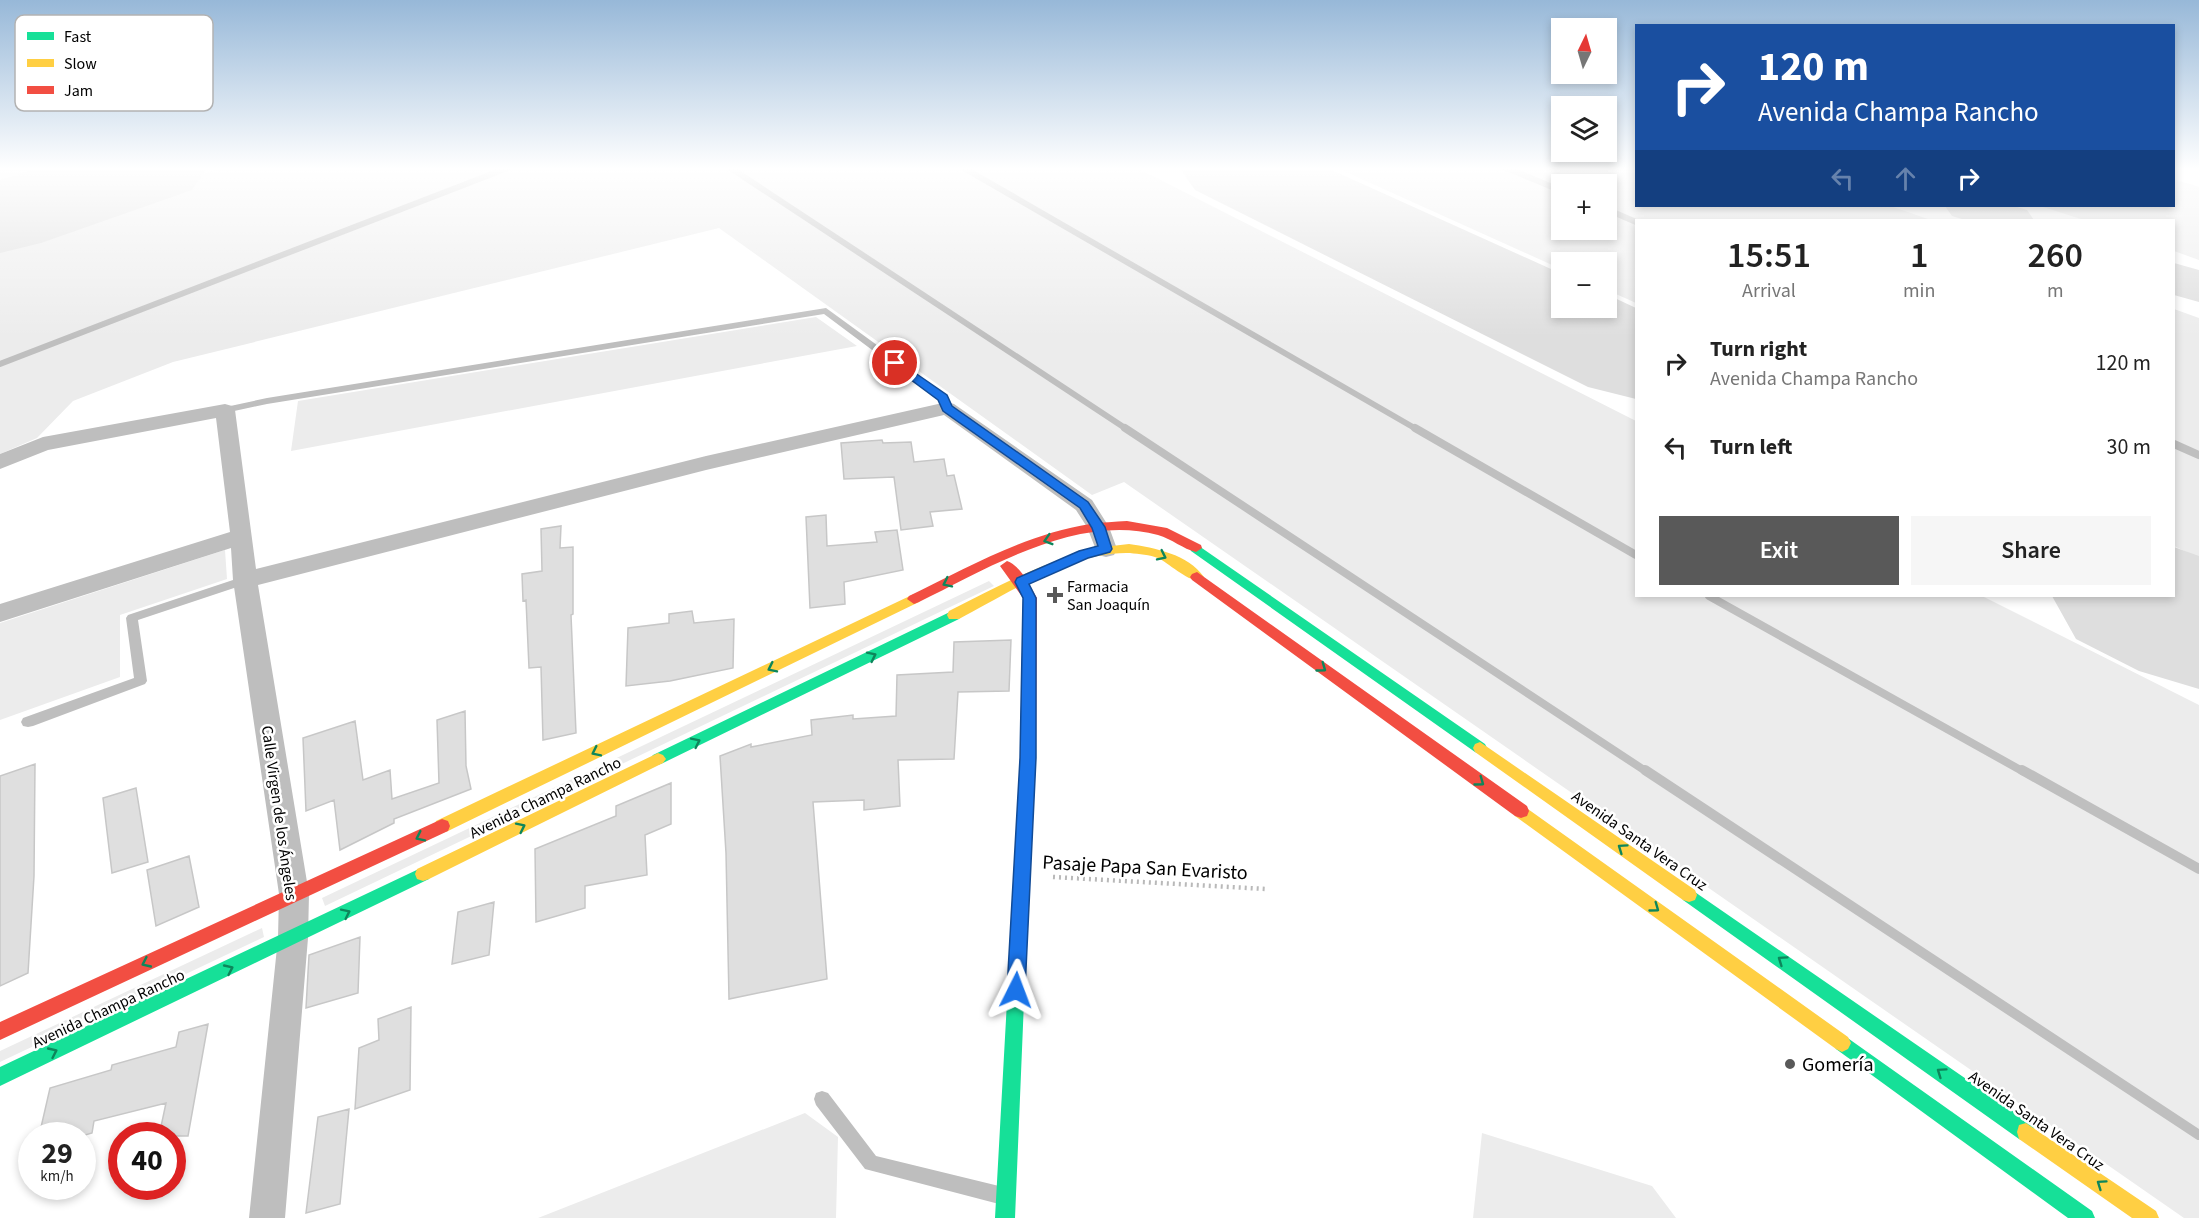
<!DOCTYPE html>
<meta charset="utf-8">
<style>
:root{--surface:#fff;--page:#f6f6f6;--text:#222;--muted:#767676;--accent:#595959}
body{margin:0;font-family:"Source Sans 3",sans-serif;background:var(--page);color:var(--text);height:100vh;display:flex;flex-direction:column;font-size:22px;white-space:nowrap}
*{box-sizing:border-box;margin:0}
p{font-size:20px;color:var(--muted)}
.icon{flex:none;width:33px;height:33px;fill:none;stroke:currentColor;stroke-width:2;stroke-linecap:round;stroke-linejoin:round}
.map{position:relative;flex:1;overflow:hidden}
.sheet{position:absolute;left:1635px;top:219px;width:540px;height:378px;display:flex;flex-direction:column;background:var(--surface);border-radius:0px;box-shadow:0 3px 9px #0003}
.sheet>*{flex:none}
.hud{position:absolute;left:1635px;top:24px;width:540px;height:183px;border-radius:0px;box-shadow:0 3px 9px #0003;background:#1a4fa0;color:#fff;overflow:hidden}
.needle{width:39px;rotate:5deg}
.controls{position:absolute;left:1551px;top:18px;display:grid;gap:12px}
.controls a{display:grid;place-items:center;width:66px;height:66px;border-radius:0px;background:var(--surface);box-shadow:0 3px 9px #0003;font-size:30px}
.speed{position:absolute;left:18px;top:1122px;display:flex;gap:12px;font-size:30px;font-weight:700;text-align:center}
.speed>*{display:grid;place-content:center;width:78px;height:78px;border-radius:50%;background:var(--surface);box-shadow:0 3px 9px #0003;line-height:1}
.speed small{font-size:15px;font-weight:400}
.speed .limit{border:9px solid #d22;background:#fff;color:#111}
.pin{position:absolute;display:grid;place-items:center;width:51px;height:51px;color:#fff;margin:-26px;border:3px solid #fff;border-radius:50%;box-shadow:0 2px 6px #0007}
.me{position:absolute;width:66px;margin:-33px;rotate:3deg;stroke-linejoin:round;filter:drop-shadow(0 0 4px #0008)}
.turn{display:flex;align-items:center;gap:21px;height:126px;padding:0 24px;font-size:27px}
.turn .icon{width:78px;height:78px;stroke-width:2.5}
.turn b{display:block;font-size:42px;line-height:51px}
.lanes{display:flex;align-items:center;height:57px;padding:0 24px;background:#0003;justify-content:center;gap:30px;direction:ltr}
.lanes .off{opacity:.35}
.eta{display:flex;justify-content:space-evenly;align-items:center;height:102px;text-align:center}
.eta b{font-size:36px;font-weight:600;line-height:42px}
.button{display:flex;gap:12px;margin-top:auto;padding:12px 24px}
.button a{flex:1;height:69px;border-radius:0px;background:var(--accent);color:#fff;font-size:24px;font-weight:600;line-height:69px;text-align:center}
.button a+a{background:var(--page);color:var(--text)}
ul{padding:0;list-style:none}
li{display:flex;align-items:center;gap:18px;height:84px;padding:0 24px}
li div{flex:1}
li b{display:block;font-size:22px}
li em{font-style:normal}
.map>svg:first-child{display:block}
</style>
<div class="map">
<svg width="2199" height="1218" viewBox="0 0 2199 1218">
<rect width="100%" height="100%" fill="#fff"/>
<path fill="#ececec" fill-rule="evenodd" d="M0,167H77L0,192Z
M223,167H1135L1636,421V596H1982L2199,705V1218H2184L1124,482L1092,495L719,228L173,362L73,401L37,438L0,454V243Z
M1335,167H1636V206H1890L1931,220H1636V303L1607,290L1606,262H1562L1561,269ZM1562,184H1606V230H1562Z
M2174,179L2199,187V260L2174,251V220H2084L2040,206H2174Z
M2174,309L2199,318V558L2174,546Z
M816,317L857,346L291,451L298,401Z
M225,550L227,579L120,615V677L0,720V623Z
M989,581L994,586L325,906L322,898Z
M262,928L264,937L0,1062V1051Z
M805,1113L838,1137L836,1218H538Z
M1482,1133L1652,1186L1676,1218H1473Z"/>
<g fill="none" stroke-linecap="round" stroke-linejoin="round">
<path stroke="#bfbfbf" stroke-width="6" d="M729,167L1128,430
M962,167L1418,430
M1504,167L1562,191
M1606,209L1636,222
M0,364L510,167"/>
<path stroke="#bfbfbf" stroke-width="8" d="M1125,428L1647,772
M1415,428L1636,555
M2174,444L2199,455
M1709,596L2024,772"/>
<path stroke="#bfbfbf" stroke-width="10" d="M1645,770L2199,1135
M2022,770L2199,869"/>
<path fill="#dedede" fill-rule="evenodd" d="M1945,206H2013L2027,210L2034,220H1965L1952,216Z
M2174,263L2199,270V302L2174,295Z"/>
<path fill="#dedede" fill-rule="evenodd" d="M41,167H208L192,190L41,243L0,253V180Z
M1179,167H1325L1562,274V308H1606V294L1636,308V399L1588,387L1195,190Z
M2174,547L2199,556V689L2139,671L2076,639L2052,596H2174Z"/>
</g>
<path fill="#dfdfdf" stroke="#c7c7c7" stroke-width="1.5" d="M882,440L883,443L911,442L914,462L944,459L947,476L954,475L962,509L930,512L933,526L901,530L894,477L844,479L841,443Z
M826,515L827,546L877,542L875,532L897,530L903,570L844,582L845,604L810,608L806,517Z
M561,526L560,548L573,547V614L571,615L576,733L543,740L541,667L529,668L526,600L523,601L522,574L542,571L541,529Z
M692,611L694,623L734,619L733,668L670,681L626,686L628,628L669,623V614Z
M1011,640L1009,691L958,692L954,759L898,760L900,806L864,810V800L813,802L827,979L729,999L726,853L720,756L751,744V747L812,735L811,720L853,715V719L896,716L897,675L953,672L954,642Z
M465,711L466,766L471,789L394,819V823L340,850L334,800L306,811L303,738L355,721L363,780L390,770L392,799L439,783L437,720Z
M35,764L34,876L28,973L0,986V776Z
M671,783V824L645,835L647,875L585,886V908L536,922L535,849L616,816V806Z
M136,788L148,862L112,873L103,798Z
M189,856L199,907L156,926L147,870Z
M494,902L489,955L452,964L458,912Z
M360,937L358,993L306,1008L309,955Z
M411,1007L410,1090L355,1109L359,1048L379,1040L378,1019Z
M208,1024L188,1136H159L166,1103L94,1121L92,1133L82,1136H39L50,1088L111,1070L112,1065L176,1047L179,1032Z
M349,1109L340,1204L306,1213L318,1117Z"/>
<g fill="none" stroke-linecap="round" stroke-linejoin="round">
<path stroke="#b9b9b9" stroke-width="4.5" stroke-dasharray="2 4" stroke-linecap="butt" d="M1053,877L1266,889"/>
<path fill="#bebebe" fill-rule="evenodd" d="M826,308L947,396L952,408L951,410H943L939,400L824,314L267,404L225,413L220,410L221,408L267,398Z
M245,576L251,580L249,583L138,620L147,681L145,684L33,726L28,727L23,726L21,722L23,718L134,678L126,618L128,615Z
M822,1091L828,1093L876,1156L999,1186L1005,1189L1008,1195L1005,1201L999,1204L865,1169L816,1105L814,1099L816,1093Z"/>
<path fill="#bebebe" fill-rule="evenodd" d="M947,402L954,404L1092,500L1109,527L1117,549L1114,555L1106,557L1098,555L1087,527L1076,510L944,415L706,470L258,585L309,894L308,938L285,1218H249L278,938L279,894L233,580L231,548L0,622V604L230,532L216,418L48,450L0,469V454L43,437L225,404L232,406L235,410L256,569L706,456Z"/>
<path fill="#16e098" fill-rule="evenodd" d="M1196,544L1485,744L1487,748L1485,752L1480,754L1475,752L1191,551L1190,548L1191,545Z
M954,610L959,611L961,615L959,619L663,763L658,765L653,763L650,759L653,755Z
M423,867L429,869L431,874L429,879L0,1086V1067Z
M1689,888L2033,1125L2035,1132L2033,1139L2026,1141L2019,1139L1683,900L1681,895L1683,890Z
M1019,921L1025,924L1027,929L1015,1218H995L1011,929L1013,924Z
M1842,1034L2092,1211L2095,1218H2068L1836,1049L1833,1043L1836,1037Z"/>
<path fill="#ffcf43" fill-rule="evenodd" d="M1129,544C1155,548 1188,554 1204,577L1202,580C1190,584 1169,563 1158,558C1150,555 1139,554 1130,553C1073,551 1008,593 959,619H949L947,615L949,611C1007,582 1063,550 1129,544Z
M914,594L921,599L919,602L448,831L442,833L436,831L434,826L436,821Z
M1480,742L1695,890L1697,895L1695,900L1689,902L1683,900L1475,752L1473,748L1475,744Z
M658,753L663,755L666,759L663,763L429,879L423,881L417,879L415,874L417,869Z
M1521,804L1848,1037L1851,1043L1848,1049L1842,1052L1836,1049L1515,816L1513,811L1515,806Z
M2026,1123L2156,1211L2159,1218H2132L2019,1139L2017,1132L2019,1125Z"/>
<path fill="#f24e42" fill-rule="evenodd" d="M1127,521L1167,528L1201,545L1202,548L1196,552C1183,549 1172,539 1158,535C1078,513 988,568 919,602L914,604L907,599L909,596C967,568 1026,534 1090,524C1102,522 1115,522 1127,521Z
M1007,561C1021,566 1030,586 1037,598L1036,758L1027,929L1025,934L1019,937L1013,934L1011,929L1020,758L1023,598L1000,566Z
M1197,572L1527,806L1529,811L1527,816L1521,818L1515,816L1192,580L1190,577L1192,574Z
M442,819L448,821L450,826L448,831L0,1040V1022Z"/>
</g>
<defs><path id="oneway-chevron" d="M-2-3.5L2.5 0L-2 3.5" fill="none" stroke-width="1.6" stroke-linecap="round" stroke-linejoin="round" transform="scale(1.5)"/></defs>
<g stroke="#0d865b">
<use href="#oneway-chevron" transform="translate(1048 540) rotate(163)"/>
<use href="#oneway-chevron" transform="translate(1162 556) rotate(26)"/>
<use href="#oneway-chevron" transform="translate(947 583) rotate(154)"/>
<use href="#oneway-chevron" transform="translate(872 656) rotate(-26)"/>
<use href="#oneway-chevron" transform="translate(772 668) rotate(154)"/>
<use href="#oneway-chevron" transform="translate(1322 668) rotate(36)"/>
<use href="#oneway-chevron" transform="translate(696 742) rotate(-26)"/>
<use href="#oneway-chevron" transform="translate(596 752) rotate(154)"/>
<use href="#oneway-chevron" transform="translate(1480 782) rotate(36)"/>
<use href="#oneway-chevron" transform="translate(521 827) rotate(-26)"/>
<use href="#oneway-chevron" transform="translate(420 837) rotate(154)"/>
<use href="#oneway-chevron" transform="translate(1622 848) rotate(-145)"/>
<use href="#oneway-chevron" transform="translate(1655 908) rotate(36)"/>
<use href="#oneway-chevron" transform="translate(346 913) rotate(-26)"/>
<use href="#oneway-chevron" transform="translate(1782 960) rotate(-145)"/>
<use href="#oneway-chevron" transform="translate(146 963) rotate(155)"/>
<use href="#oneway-chevron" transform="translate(229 969) rotate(-25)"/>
<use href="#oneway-chevron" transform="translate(53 1052) rotate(-25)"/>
<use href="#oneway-chevron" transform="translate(1941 1072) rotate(-145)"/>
<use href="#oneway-chevron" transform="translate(2101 1184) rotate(-145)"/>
</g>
<linearGradient id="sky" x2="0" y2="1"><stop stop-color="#97b8d8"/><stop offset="0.5" stop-color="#fff"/><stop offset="1" stop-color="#fff" stop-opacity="0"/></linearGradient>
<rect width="2199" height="337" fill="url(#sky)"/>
<path fill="#1a73e8" stroke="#114b97" stroke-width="1.5" d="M895,359L947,395L952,406L1088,502L1105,527L1112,549L1110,552L1088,558L1029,584L1036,598V758L1025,990L1022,996L1016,998L1010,996L1007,990L1020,758L1023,598L1015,582L1017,578L1079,551L1098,546L1092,528L1080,508L943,411L938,400L891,365L890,363Z"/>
<g fill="#595959" stroke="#fff" stroke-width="2">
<path d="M1052 586h6v6h6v6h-6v6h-6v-6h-6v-6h6z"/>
<circle cx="1790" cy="1064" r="6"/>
</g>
<g text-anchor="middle" stroke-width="5" stroke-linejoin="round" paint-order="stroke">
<g font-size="16" fill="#000" stroke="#fff" text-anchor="start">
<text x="1067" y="592">Farmacia<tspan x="1067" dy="18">San Joaquín</tspan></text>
</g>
<g font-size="16" fill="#000" stroke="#fff">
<text transform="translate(545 797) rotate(-26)" y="6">Avenida Champa Rancho</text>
<text transform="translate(280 813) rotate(82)" y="6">Calle Virgen de los Ángeles</text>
<text transform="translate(1640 840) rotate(35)" y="6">Avenida Santa Vera Cruz</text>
<text transform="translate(108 1008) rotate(-25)" y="6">Avenida Champa Rancho</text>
<text transform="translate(2037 1120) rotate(35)" y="6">Avenida Santa Vera Cruz</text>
</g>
<g font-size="20" fill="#000" stroke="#fff">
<text transform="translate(1145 867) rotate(3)" y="7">Pasaje Papa San Evaristo</text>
</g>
<g font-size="20" fill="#000" stroke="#fff" text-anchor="start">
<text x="1802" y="1071">Gomería</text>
</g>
</g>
<rect x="15" y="15" width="198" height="96" rx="9" fill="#fff" stroke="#b2b2b2" stroke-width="1.5"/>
<rect x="27" y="32" width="27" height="8" fill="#16e098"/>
<rect x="27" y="59" width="27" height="8" fill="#ffcf43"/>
<rect x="27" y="86" width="27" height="8" fill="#f24e42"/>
<g font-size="16" fill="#000">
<text x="64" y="42">Fast</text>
<text x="64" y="69">Slow</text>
<text x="64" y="96">Jam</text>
</g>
</svg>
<div class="controls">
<a><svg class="needle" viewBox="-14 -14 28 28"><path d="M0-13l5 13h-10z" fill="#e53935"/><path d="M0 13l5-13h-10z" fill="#767676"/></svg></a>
<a><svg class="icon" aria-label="layers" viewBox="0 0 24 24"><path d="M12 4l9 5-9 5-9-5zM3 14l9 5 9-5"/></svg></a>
<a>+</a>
<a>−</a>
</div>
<div class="speed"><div>29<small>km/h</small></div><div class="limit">40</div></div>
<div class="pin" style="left:895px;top:363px;background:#d93025"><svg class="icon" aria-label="arrive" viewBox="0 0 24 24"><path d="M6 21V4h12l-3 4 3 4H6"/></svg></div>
<svg class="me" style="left:1016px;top:990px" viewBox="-20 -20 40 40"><path d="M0-17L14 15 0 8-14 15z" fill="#1a73e8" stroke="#fff" stroke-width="4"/></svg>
<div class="hud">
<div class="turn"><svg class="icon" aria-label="right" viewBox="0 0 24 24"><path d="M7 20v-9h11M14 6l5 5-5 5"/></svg><div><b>120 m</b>Avenida Champa Rancho</div></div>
<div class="lanes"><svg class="icon off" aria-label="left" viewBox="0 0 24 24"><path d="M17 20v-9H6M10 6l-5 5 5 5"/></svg><svg class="icon off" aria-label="ahead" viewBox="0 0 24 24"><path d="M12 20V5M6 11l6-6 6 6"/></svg><svg class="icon" aria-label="right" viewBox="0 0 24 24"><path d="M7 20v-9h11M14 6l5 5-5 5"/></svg></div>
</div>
<section class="sheet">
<div class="eta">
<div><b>15:51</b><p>Arrival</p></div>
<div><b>1</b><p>min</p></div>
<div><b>260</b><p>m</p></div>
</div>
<ul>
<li><svg class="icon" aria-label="right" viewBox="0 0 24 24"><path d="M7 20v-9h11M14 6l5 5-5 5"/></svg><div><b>Turn right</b><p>Avenida Champa Rancho</p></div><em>120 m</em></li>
<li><svg class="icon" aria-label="left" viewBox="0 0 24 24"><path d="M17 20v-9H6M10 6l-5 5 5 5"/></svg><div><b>Turn left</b></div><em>30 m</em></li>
</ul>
<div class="button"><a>Exit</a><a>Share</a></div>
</section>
</div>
